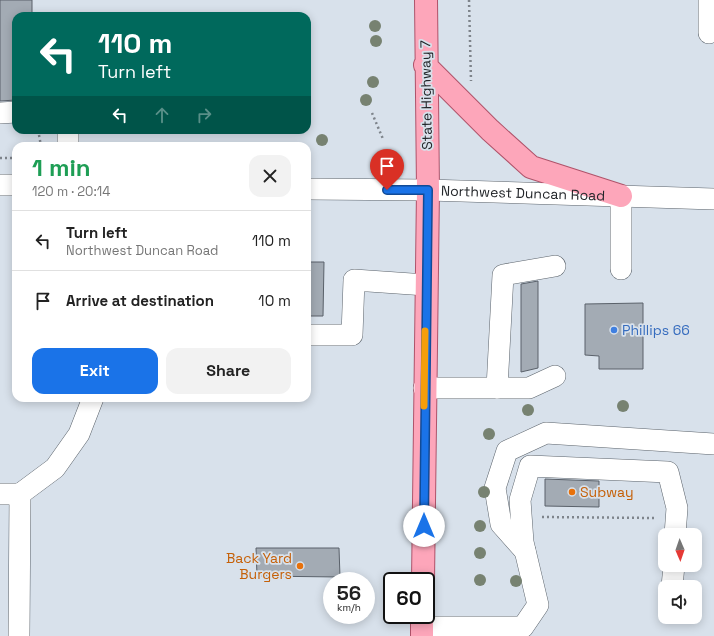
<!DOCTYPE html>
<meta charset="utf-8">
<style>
:root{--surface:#fff;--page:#f2f2f2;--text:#222;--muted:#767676;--line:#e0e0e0;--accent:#1a73e8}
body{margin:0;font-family:"Space Grotesk",sans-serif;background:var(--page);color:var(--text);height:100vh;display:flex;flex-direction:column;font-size:15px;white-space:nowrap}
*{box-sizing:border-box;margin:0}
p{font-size:13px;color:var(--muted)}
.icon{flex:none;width:22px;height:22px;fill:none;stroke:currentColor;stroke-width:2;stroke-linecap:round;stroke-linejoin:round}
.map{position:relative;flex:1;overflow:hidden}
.side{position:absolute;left:12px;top:142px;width:299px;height:260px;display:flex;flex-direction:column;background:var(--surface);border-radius:12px;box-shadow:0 2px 10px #0003}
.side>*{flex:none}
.banner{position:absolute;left:12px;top:12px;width:299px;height:122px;border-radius:12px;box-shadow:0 2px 10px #0003;background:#00695c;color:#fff;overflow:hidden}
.needle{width:26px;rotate:178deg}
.fabs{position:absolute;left:658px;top:528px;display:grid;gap:8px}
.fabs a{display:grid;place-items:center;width:44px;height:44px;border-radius:8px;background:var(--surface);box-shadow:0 2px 10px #0003;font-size:20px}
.speed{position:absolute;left:323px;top:572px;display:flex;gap:8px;font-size:20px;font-weight:700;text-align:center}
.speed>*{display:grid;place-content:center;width:52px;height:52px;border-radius:50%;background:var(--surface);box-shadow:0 2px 10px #0003;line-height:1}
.speed small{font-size:10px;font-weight:400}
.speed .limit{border:2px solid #111;border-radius:6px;background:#fff;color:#111}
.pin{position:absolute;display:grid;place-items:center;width:34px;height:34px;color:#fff;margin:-41px -17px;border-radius:50% 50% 50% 0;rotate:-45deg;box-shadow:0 0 4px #0007}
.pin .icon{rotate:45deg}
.me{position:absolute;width:44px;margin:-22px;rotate:0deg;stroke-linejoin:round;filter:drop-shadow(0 0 3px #0008)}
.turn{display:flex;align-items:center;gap:14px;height:84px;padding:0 20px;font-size:18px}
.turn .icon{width:52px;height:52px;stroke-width:2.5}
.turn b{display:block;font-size:28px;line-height:34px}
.lanes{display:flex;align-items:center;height:38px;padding:0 20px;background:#0003;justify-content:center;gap:20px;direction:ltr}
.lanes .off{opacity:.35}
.round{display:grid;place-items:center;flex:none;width:42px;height:42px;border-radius:12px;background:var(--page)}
.summary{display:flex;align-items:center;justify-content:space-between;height:68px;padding:0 20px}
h1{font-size:24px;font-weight:700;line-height:30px;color:#1e9e55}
.action{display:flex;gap:8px;margin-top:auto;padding:8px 20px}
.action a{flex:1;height:46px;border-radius:12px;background:var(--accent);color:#fff;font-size:16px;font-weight:700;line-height:46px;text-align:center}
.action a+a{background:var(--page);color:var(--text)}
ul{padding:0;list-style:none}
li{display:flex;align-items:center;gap:12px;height:60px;padding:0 20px;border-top:1px solid var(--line)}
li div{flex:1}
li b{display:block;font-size:15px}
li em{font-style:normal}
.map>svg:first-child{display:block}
</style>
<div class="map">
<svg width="714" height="636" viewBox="0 0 714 636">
<rect width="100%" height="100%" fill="#d8e1eb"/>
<path fill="#a3abb4" stroke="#5a616a" d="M0,0H32V16H16V100L0,101Z
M307,262H324L323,316H307Z
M538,281V368L521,372V284Z
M643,303V369H599V356L585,355V304Z
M545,479L599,481V507L545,506Z
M256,548H339L340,577L257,576Z"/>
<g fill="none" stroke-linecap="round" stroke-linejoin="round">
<defs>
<g id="minor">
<path d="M709,0V33"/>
<path d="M0,113L16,112"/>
<path d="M68,146V130"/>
<path d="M0,185H16"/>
<path id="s1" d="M307,189L428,190L714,199"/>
<path d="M621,269V196"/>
<path d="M307,335H352L354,280L426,285"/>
<path d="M424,388H529L555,376"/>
<path d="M497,388L503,275L555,266"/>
<path d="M0,494H20"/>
<path d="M525,551L501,524L495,488L507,451L546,433L714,444"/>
<path d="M672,587L674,565"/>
<path d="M422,627H523L538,605L523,542L520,500L530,466L668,472L677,508L675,535"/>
<path d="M19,636L20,494L55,468L79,434L93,398"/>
</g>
<path id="major" d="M425,65L490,130L531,167L621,196
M423,581L428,190L426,0
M422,636V615"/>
</defs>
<use href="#minor" stroke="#5b636b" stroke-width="22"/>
<use href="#major" stroke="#af536a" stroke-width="24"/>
<path stroke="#7e848b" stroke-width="2.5" stroke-dasharray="2 3" stroke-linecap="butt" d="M469,0L471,81
M372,113L383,139
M39,135L41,146
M0,158H16
M542,517L654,518"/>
<use href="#minor" stroke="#fff" stroke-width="21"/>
<use href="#major" stroke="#fda6ba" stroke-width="22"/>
</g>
<g fill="#778271">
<circle cx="375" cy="26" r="6"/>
<circle cx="376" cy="41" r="6"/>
<circle cx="373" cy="82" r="6"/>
<circle cx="366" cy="100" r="6"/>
<circle cx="322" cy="140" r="6"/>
<circle cx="623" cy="406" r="6"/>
<circle cx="528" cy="410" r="6"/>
<circle cx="489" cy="434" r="6"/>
<circle cx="484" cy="492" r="6"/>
<circle cx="480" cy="526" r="6"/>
<circle cx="480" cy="553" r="6"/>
<circle cx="480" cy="580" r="6"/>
<circle cx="516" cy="581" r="6"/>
</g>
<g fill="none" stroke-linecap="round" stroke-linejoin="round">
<defs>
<path id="route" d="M387,190H428L424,526"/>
</defs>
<use href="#route" stroke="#114b97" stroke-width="10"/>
<use href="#route" stroke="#1a73e8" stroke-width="7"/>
<path stroke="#f59e0b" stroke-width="7" d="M424,406L425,331"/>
</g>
<circle fill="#3f7fe0" stroke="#d8e1eb" stroke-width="1.5" cx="614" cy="330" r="4"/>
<g fill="#e8710a" stroke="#d8e1eb" stroke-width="1.5">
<circle cx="572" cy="492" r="4"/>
<circle cx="300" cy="566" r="4"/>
</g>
<g text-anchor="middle" stroke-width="3.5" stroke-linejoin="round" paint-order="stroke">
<g font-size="14" fill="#23262a" stroke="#d8e1eb">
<text transform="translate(426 95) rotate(-91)" y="5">State Highway 7</text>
<text dy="5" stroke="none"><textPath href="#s1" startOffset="216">Northwest Duncan Road</textPath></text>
</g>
<g font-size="14" fill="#366cbe" stroke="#d8e1eb" text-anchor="start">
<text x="622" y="335">Phillips 66</text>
</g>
<g font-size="14" fill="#c56008" stroke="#d8e1eb" text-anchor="start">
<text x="580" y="497">Subway</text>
<text x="292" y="563" text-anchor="end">Back Yard<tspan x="292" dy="16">Burgers</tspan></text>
</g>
</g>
</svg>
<div class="fabs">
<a><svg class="needle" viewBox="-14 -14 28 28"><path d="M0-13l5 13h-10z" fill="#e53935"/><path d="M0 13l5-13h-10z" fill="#767676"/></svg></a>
<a><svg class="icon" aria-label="sound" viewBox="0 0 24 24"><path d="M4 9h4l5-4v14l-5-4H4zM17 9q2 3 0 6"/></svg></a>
</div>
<div class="speed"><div>56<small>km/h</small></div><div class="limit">60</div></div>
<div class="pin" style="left:387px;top:190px;background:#d93025"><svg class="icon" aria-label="arrive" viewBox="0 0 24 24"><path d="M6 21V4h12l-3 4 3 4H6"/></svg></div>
<svg class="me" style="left:424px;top:526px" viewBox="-20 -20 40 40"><circle r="19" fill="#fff"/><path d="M0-13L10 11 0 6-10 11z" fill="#1a73e8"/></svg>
<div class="banner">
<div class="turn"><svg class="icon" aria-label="left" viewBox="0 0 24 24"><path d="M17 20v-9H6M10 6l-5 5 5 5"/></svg><div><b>110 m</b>Turn left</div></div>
<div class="lanes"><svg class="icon" aria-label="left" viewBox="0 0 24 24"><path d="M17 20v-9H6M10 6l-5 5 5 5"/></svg><svg class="icon off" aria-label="ahead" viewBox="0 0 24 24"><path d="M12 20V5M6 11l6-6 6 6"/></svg><svg class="icon off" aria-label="right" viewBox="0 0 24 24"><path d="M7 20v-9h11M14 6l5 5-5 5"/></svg></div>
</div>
<section class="side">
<div class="summary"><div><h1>1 min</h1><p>120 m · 20:14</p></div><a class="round"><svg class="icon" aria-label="close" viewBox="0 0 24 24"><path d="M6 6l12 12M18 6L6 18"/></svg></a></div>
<ul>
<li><svg class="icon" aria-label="left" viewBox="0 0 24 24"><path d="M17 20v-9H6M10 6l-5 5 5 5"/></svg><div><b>Turn left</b><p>Northwest Duncan Road</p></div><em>110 m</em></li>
<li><svg class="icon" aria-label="arrive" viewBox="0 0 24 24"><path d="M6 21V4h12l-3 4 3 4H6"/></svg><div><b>Arrive at destination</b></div><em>10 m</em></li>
</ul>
<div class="action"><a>Exit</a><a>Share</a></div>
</section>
</div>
